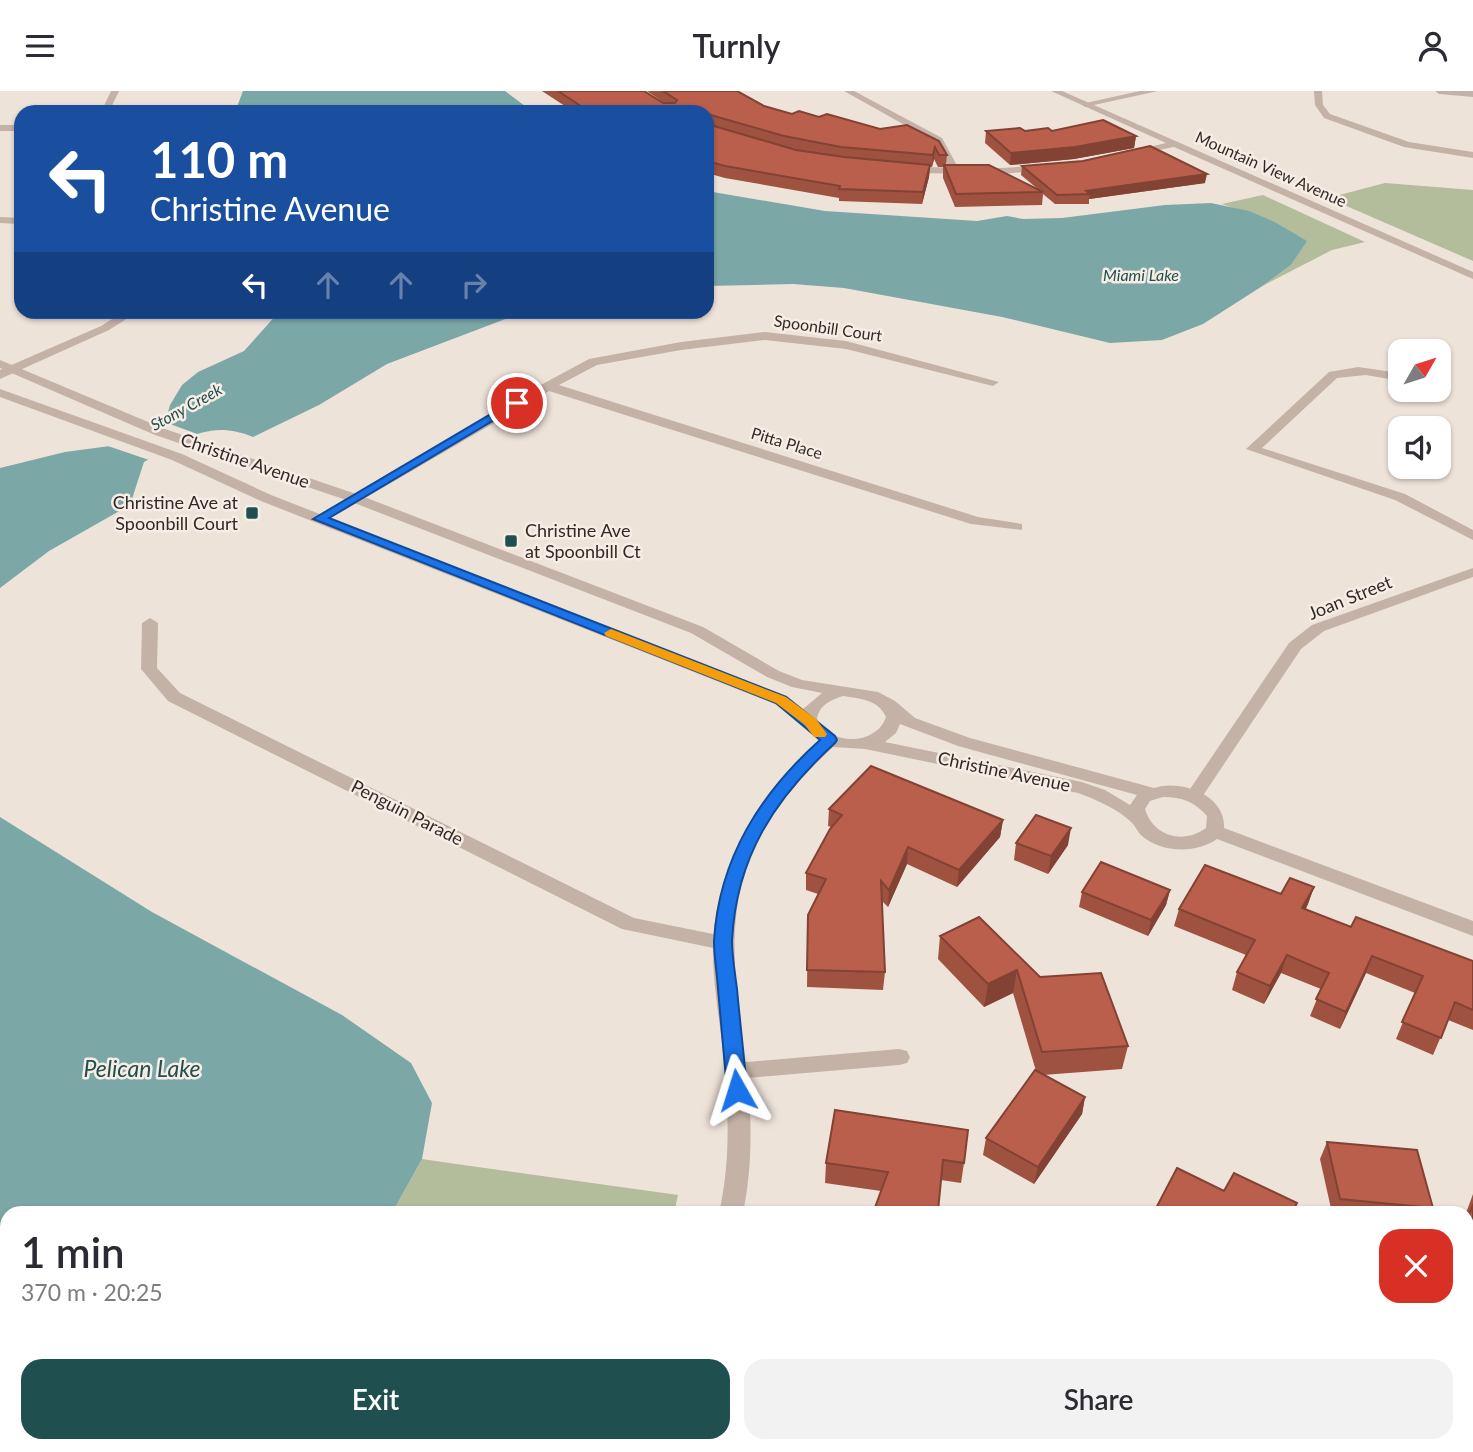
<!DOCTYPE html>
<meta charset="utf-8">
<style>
:root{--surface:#fff;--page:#f2f2f3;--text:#2b2b33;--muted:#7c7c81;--accent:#204f4f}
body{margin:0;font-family:Lato,sans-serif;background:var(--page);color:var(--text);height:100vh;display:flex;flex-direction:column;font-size:26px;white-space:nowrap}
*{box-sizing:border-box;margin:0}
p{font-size:23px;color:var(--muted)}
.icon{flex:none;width:38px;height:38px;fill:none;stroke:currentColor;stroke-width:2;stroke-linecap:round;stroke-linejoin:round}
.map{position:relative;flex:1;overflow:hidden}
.details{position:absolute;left:0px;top:1115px;width:1474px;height:247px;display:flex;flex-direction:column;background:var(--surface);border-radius:21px 21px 0 0;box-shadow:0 2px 5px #0004}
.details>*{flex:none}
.hud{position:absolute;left:14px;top:14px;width:700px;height:214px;border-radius:21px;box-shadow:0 2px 5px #0004;background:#1a4fa0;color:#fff;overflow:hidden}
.needle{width:46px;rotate:51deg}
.tools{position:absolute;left:1388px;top:248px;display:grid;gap:14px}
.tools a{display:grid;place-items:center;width:63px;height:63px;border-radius:14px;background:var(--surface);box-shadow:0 2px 5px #0004;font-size:35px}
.pin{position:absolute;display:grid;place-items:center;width:60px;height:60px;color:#fff;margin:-30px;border:4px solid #fff;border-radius:50%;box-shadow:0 2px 7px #0007}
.me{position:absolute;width:77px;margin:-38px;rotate:354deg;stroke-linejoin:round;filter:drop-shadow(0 0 5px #0008)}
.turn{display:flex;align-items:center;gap:24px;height:147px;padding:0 21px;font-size:32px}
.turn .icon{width:91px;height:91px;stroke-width:2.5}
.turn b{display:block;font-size:49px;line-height:60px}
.lanes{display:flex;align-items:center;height:66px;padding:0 21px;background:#0003;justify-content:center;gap:35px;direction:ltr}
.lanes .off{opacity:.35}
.round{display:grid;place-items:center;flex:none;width:74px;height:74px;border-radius:21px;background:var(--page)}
.overview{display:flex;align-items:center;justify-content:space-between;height:119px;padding:0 21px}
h1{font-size:42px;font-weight:600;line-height:52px}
.primary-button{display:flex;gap:14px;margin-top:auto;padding:14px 21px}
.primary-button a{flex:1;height:80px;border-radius:21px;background:var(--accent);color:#fff;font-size:28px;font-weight:600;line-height:80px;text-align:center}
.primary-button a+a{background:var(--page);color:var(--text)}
header{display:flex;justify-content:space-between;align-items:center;height:91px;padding:0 21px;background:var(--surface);font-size:32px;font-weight:600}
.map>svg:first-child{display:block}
</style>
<header><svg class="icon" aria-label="menu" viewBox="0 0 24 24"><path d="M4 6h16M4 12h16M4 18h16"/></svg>Turnly<svg class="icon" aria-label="person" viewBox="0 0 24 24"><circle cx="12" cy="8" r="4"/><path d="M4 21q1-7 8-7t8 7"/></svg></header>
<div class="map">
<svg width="1473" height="1361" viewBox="0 0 1473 1361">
<rect width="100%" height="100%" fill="#eee3d9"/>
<path fill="#b3bc9b" d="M1385,92L1473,99V170L1328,107Z
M1263,104L1365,151L1332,159L1264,194L1291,174L1306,150L1275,131L1222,113Z
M422,1068L449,1072L678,1104L674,1122H392Z
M55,1355V1354L543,1355L537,1361H53Z"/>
<path fill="#7ba8a7" d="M243,0H505L533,21H235Z
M707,100L825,120L977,130L1007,125L1023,128L1062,127L1165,114L1211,112L1249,120L1275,131L1307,150L1291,174L1264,194L1203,233L1162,249L1110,252L1002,226L844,197L793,193L707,195Z
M279,221H524L387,273L319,314L253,346C209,327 181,350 144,371L130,414L49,460L0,497V377L65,361L110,355L166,329L170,314L182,294L198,281L244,260Z
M0,726L152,821L342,924L411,972L432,1012L422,1068L392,1122H7V1325H0Z"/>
<path fill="#eee3d9" d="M159,329L200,344L152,370L102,353Z"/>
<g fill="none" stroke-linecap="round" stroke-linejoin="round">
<path fill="#c5b2a6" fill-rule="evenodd" d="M111,0H119L109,21H101Z
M844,0H854L942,47L960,80L958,82H952L935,51Z
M1140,0H1158L1085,16L1081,13Z
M1314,0H1322L1323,14L1330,23L1409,51L1473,61V67L1404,56L1324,27L1315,14Z
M1435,0H1473V6L1439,3Z
M0,34H21V40H0Z
M0,126L21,127V133L0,132Z
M125,220H139L109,239L0,288V279L101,235Z
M765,241L846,250L999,291L993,295L846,258L765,249L681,259L597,274L559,294L978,426L1022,433V439L971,433L549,300L324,431H314L312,428L513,309L589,268L681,251Z
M1358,276L1400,282V290L1366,284L1337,287L1262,357L1405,403L1473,439V449L1395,409L1246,358L1329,281Z
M1438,292L1450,298L1444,302L1435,299H1438Z
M1473,477V486L1324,540L1301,558L1200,709H1188L1185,705L1188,701L1289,552L1312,534Z
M150,527L158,532L157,577L180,602L634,827L723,845L730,847L733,852L730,857L723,859L622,838L168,610L141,578L142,532Z
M899,958L907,960L910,966L907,972L899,974L736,988L728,986L725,980L728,974L736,972Z
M1466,1270L1473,1273V1297L1466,1294Z
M1305,1354H1331L1329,1361H1303Z"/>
<path fill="#c5b2a6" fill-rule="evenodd" d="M1051,0H1062L1473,181V188L1174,56L1128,65V61L1166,52Z
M1045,74L1050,77L1048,79L1002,83L909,82L904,79L909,76L1002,77Z
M0,269L165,338L359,404L703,536L779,580L802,589L878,601L895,610L915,627L970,647L1154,697C1181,688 1226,704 1224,737L1473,830V845L1217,748C1196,763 1160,762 1141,744C1137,740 1135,734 1131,731C1118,718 1095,708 1078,702L865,658L833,656C807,680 783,706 764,737C715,822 740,913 749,1004C752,1044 751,1083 743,1122H719C732,1065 728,1009 722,952C718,919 712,885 713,851C717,769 762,704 820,649L775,613L261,410L172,369L0,306V298L182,363L271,404L787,605L803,618L822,602L792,596L767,586L691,542L349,410L155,344L0,277ZM843,605C860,608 878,608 886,626C876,655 830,655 817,628C819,614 831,609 843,605ZM900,633L958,655L1137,704L1130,714L1105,699L1082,691L885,651L896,642ZM1163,706C1182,706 1195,711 1207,725L1206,737C1183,754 1153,745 1145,718L1150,710Z
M607,1354H634L631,1361H604Z"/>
</g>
<path fill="#a05240" d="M542,0H644L664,12L647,0H737L764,15L792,23L819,26L880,38L907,34L947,64L946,74L1039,99L1021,84L1022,75L1205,92L1089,108V113H1055L1043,103L1042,114L955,116L943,87V76H938L934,68L932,76H930L929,86L922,113L839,110V107L725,87L707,82V21H574Z
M986,40H1052L1136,45L1134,57L1074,68L1010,74L985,52Z
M829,718L1003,729L1000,746L957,796L907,773L888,816L882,810L885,881L883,899L807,896L808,824L818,803L806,799V782L831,736L828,735Z
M1016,752L1068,754L1048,783L1014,769Z
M1314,796L1306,818L1351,836L1473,870V939L1448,929L1433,964L1396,948L1415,902L1366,882L1340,938L1310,925L1321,898L1281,882L1264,913L1232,899L1237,881L1246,864L1174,835L1179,818L1281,803Z
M1170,799L1166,814L1148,845L1079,816L1082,801Z
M940,845L1040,886L1128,955L1122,978L1043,984L1085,1006L1082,1023L1034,1093L983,1064L986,1047L1036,980L1013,902L984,916L938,868Z
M835,1019L964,1072L961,1092L941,1089L938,1120L881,1100L825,1092L826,1072Z
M1327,1051L1433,1117L1430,1122H1332L1320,1068Z
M1473,1103V1191L1466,1188V1122Z
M739,1354H868L879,1361H739Z
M1037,1354H1208L1046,1360Z
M1421,1354H1466L1473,1361H1419Z"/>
<path fill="#824234" d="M1136,45L1134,57L1074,68L1010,74L1011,62Z
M935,56L934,68L932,76L933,64Z
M930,74L929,86L922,113L923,101Z
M1207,83L1205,92L1089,108L1090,103L1086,100Z
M1003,729L1000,746L957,796L959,779Z
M1071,737L1068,754L1048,783L1051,765Z
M908,756L907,773L888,816L889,799Z
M1314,796L1308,813L1297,834L1302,817Z
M1170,799L1166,814L1148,845L1151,829Z
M1287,864L1281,882L1264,913L1270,895Z
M1372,865L1366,882L1340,938L1346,921Z
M1017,879L1013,902L984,916L988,893Z
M1085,1006L1082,1023L1034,1093L1038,1076Z"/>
<path fill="#ba5f4b" stroke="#824234" stroke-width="2" d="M558,0H644L663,12H675L677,9L663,0H737L764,15L792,23L799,20L819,26L827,23L880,38L907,34L939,50L947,64H939L935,56L933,64L841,56L784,45L707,23V21H590Z
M1103,29L1136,45L1075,56L1011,62L986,40L1020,37L1025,40L1048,37L1052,40Z
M707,33L796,59L844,66L930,74L923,101L839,98L840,95L725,75L707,70Z
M1150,55L1207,83L1086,100L1090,103L1057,104L1022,75L1083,70Z
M944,74H989L1043,101L956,103Z
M871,675L1003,729L959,779L908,756L889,799L881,790L885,881L807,879L808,824L826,788L806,782L830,738L842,724L829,718Z
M1036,724L1071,737L1051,765L1016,752Z
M1101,771L1170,799L1151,829L1082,801Z
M1205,774L1281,803L1290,787L1314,796L1302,817L1351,836L1356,826L1473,870V919L1455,911L1441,947L1402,931L1423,885L1372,865L1346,921L1316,908L1329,882L1287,864L1270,895L1237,881L1255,849L1179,818Z
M979,826L1040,886L1101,882L1128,955L1042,961L1017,879L988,893L940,845Z
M1035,979L1085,1006L1038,1076L986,1047Z
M835,1019L968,1039L964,1072L943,1069L938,1120L942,1122H873L888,1081L826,1072Z
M1327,1051L1417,1059L1433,1117L1340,1108Z
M1177,1077L1224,1100L1234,1082L1297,1112L1292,1122H1156L1154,1121Z
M1473,1113V1163L1466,1161V1133Z
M1466,1315L1473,1319V1361H1427L1425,1360L1426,1354H1466Z
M753,1354H868L879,1361H764Z
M1048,1354H1207L1204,1361H1045Z"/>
<path fill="#1a73e8" stroke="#114b97" stroke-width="2" d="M513,310L523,312L329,427L786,606L835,645L837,649L835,652C775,707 736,766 732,850C732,865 735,882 737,898C740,931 744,965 747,999L744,1004L737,1007L730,1004L727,999C724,965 721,932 718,898C717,882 714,866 714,850C719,767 760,703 820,649L776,612L313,428Z"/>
<path fill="#f59e0b" d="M611,538L786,606L816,628L827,643L825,646H814L805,634L776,612L606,545L604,542Z"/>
<g fill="#204f4f" stroke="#f7ede5" stroke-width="2.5">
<rect x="245" y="415" width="14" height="14" rx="3.5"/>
<rect x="504" y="443" width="14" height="14" rx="3.5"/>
</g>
<g text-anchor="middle" stroke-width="5" stroke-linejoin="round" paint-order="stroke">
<g font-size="16" fill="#322926" stroke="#f7ede5">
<text transform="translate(1271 78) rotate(24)" y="6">Mountain View Avenue</text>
<text transform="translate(828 237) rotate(8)" y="6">Spoonbill Court</text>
<text transform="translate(787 352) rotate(17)" y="6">Pitta Place</text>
</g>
<g font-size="16" font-style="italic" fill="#204f4f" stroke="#f7ede5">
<text x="1141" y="190">Miami Lake</text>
<text transform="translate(186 316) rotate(-29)" y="6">Stony Creek</text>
</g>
<g font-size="18" fill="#322926" stroke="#f7ede5">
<text transform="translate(245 370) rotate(19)" y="6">Christine Avenue</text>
<text transform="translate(1350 507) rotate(-22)" y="6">Joan Street</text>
<text transform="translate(1004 681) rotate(12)" y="6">Christine Avenue</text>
<text transform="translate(407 722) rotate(27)" y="6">Penguin Parade</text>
</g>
<g font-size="18" fill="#322926" stroke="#f7ede5" text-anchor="end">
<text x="238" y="418">Christine Ave at<tspan x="238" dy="21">Spoonbill Court</tspan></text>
<text x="525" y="446" text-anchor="start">Christine Ave<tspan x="525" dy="21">at Spoonbill Ct</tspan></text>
</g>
<g font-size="23" font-style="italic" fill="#204f4f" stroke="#f7ede5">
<text x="142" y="986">Pelican Lake</text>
</g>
</g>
</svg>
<div class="tools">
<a><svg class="needle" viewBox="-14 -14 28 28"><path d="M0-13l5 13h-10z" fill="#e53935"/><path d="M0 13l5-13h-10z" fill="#7c7c81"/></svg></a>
<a><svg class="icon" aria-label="sound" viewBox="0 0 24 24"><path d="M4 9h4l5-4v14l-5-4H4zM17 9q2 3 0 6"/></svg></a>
</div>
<div class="pin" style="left:517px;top:312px;background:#d93025"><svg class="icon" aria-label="arrive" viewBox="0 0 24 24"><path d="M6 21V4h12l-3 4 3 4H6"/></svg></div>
<svg class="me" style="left:737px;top:999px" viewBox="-20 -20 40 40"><path d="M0-17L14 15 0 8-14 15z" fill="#1a73e8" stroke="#fff" stroke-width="4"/></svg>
<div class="hud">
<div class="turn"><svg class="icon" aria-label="left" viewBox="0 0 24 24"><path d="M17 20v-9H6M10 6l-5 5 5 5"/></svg><div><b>110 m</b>Christine Avenue</div></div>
<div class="lanes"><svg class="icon" aria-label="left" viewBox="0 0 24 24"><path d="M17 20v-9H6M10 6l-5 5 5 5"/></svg><svg class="icon off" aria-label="ahead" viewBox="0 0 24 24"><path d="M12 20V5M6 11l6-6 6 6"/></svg><svg class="icon off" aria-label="ahead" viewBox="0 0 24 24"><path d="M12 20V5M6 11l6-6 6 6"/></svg><svg class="icon off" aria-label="right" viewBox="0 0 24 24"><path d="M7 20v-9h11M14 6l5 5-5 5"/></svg></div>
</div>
<section class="details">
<div class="overview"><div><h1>1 min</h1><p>370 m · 20:25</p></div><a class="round" style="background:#d93025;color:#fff"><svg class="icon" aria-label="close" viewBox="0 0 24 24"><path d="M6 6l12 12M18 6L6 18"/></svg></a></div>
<div class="primary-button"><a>Exit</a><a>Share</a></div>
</section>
</div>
